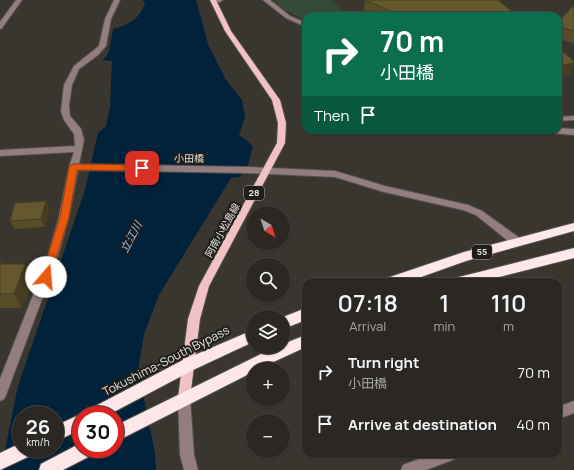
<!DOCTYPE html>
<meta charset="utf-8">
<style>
:root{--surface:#2b2824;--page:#33302c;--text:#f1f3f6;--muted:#a6a6a6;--line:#474441}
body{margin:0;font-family:Manrope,"Noto Sans JP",sans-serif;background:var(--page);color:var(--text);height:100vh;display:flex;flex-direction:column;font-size:15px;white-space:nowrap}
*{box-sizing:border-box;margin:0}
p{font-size:13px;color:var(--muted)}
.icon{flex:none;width:22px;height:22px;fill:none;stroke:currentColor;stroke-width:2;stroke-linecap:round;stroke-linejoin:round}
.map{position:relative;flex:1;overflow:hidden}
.sheet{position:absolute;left:302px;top:278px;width:260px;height:180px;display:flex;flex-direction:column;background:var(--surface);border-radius:12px;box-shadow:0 1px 3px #0004,0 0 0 1px var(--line)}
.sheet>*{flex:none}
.top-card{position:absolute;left:302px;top:12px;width:260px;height:122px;border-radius:12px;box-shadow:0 1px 3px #0004,0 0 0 1px var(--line);background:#0b6e4f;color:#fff;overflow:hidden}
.needle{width:26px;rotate:141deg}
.tools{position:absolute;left:246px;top:206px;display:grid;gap:8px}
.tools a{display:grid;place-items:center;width:44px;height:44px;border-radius:50%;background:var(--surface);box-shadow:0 1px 3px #0004,0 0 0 1px var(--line);font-size:20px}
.speed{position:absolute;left:12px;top:406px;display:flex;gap:8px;font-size:20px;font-weight:700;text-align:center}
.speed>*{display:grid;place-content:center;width:52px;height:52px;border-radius:50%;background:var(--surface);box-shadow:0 1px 3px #0004,0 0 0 1px var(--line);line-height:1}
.speed small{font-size:10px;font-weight:400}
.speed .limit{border:6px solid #d22;background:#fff;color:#111}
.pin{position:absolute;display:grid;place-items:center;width:34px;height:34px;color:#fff;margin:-17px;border-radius:8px;box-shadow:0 2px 6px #0006}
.me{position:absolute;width:44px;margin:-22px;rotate:18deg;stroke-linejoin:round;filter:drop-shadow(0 0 3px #0008)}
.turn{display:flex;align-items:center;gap:14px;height:84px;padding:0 12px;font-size:18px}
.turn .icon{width:52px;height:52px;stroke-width:2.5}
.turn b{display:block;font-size:28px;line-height:34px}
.then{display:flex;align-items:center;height:38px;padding:0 12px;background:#0003;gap:8px;font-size:15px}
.eta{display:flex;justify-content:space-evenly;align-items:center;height:68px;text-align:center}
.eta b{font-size:24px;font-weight:600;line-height:28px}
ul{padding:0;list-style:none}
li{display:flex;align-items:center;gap:12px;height:52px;padding:0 12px}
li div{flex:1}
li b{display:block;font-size:15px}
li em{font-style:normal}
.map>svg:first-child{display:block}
</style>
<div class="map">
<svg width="574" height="470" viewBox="0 0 574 470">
<rect width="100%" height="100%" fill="#393630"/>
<path fill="#334c37" d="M274,0H331L347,16H306V21L284,9Z"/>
<path fill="#01223b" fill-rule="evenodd" d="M143,0H196L208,44L226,80L242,100L245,117L239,135L253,146L248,165L240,177L231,178L159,295L144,334L138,370L155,453L156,470H1L18,386L85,190L98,133L106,126L110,107L112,61L103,60L109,52L113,29C129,25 138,20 145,4ZM21,415H55V449H21ZM81,415H115V449H81Z"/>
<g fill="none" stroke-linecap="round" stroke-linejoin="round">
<defs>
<path id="minor" d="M16,0H22L2,28L0,29V22Z
M114,0H120L111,19L106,46L98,55L79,69L72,85L69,105L70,116L81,129L84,140L79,164L248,167L335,171L385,186L468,205L482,211L521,239L522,242L521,245H513L476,215L463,210L384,192L335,177L248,173L78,170L69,217L56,262L6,395L4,399L0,401V379L46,262L59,217L69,167L74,152L0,156V150L75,146L74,134L64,120L61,111L64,85L74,66L99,46L105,19Z
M211,0H223L220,2H211Z
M263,0H270L290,16L306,23V27L286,18Z
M574,116V120L558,121V117Z
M558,128L574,129V135L551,133L547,130H558Z
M184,392L188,394L190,398L194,455L198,470H184L180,455L178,398L180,394Z
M574,401V413L558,419V407Z
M432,454H457L455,459L426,470H401L403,465Z"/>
<path id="major" d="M210,0H216L231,31L280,100L286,123L285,143L209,286L200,319L190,398L188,402L184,404L180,402L178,398L188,319L199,286L277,143L278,123L272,100L225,31Z"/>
<path id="highway" d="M574,223V231L466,261L407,282H386L387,278L464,252Z
M574,248V258L479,282H453L454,278L459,277Z
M306,308V320L283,329V317Z
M253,330V342L193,370L108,415H85L88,410L183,360Z
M306,335V347L258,369H253V372L115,442V426L271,349L283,347V344Z
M81,414L85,415H81V429L55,442V426Z
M21,443V449H34L32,455L0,470V453Z
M81,443V449H94L92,455L63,470H39L41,464Z"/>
</defs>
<use href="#minor" stroke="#55524c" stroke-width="2"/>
<use href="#major" stroke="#55524c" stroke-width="2"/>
<use href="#highway" stroke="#55524c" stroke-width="2"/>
<path stroke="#817f79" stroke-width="2" stroke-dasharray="2 2" stroke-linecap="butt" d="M511,12L513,16"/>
<use href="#minor" fill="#937d7e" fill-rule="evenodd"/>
<use href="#major" fill="#f0c2c4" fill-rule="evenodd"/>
<use href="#highway" fill="#fee7e8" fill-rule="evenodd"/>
</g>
<path fill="#574c28" d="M365,0H498L512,16H373L364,11Z
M574,5V44L558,38V22Z
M49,209L45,227L14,229L10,221Z
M0,259L3,264H25L33,278L22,308H0Z"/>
<path fill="#473e21" d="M574,63V66L570,75L558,78V66Z
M46,201L49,209L45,227L41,219Z
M0,259L9,273L0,267Z
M25,264L33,278L22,308L14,294Z"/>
<path fill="#65582f" stroke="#473e21" d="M366,0H498L510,10L512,16H400Z
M574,5V31L558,26V22Z
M558,48L574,61V63L558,66Z
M46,201L41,219L10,221L15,203Z
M0,264H25L14,294H0Z"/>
<path fill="#ea580c" stroke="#983908" d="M73,164L142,165L146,168L142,171L77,170L69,217L50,277L46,281L41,277L60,217L69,167Z"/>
<g text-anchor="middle" stroke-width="4" stroke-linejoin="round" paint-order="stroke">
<g fill="#1f1e1b" stroke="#aaa9a4" stroke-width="1">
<rect x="244" y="186" width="20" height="14" rx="3"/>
<rect x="472" y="245" width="20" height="14" rx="3"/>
</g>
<g font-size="9" font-weight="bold" fill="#e5e4df">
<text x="254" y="196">28</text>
<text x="482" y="255">55</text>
</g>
<g font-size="10" fill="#e5e4df" stroke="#1f1e1b">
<text transform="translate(189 158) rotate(1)" y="4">小田橋</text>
<text transform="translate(222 230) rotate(-61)" y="4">阿南小松島線</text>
</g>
<g font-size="11" font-style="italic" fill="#8ec5f7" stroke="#1f1e1b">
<text transform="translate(131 237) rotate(-62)" y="4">立江川</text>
</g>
<g font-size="12" fill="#e5e4df" stroke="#1f1e1b">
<text transform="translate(166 361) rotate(-27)" y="4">Tokushima-South Bypass</text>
</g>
</g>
</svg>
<div class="tools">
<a><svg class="needle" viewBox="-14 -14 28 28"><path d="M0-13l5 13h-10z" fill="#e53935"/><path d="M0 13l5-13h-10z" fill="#a6a6a6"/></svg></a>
<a><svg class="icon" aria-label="search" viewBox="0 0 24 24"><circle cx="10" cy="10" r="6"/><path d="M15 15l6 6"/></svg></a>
<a><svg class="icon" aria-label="layers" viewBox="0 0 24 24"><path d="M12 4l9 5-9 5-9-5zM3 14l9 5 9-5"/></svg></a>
<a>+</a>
<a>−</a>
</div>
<div class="speed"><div>26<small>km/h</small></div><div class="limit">30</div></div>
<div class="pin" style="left:142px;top:168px;background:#d93025"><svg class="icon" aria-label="arrive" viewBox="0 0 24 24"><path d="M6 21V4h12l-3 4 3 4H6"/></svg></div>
<svg class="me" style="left:46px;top:277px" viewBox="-20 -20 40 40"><circle r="19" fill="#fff"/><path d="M0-13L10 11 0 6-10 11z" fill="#ea580c"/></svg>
<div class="top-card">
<div class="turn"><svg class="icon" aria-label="right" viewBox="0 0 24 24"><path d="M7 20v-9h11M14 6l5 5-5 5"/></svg><div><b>70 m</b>小田橋</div></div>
<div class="then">Then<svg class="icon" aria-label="arrive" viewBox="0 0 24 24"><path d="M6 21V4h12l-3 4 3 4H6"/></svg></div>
</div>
<section class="sheet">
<div class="eta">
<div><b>07:18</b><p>Arrival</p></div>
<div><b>1</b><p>min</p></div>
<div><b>110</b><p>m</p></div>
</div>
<ul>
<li><svg class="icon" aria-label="right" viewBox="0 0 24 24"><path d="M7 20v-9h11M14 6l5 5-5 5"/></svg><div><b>Turn right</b><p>小田橋</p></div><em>70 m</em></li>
<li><svg class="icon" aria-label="arrive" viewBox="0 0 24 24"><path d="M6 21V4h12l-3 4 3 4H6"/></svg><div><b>Arrive at destination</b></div><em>40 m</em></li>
</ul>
</section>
</div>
